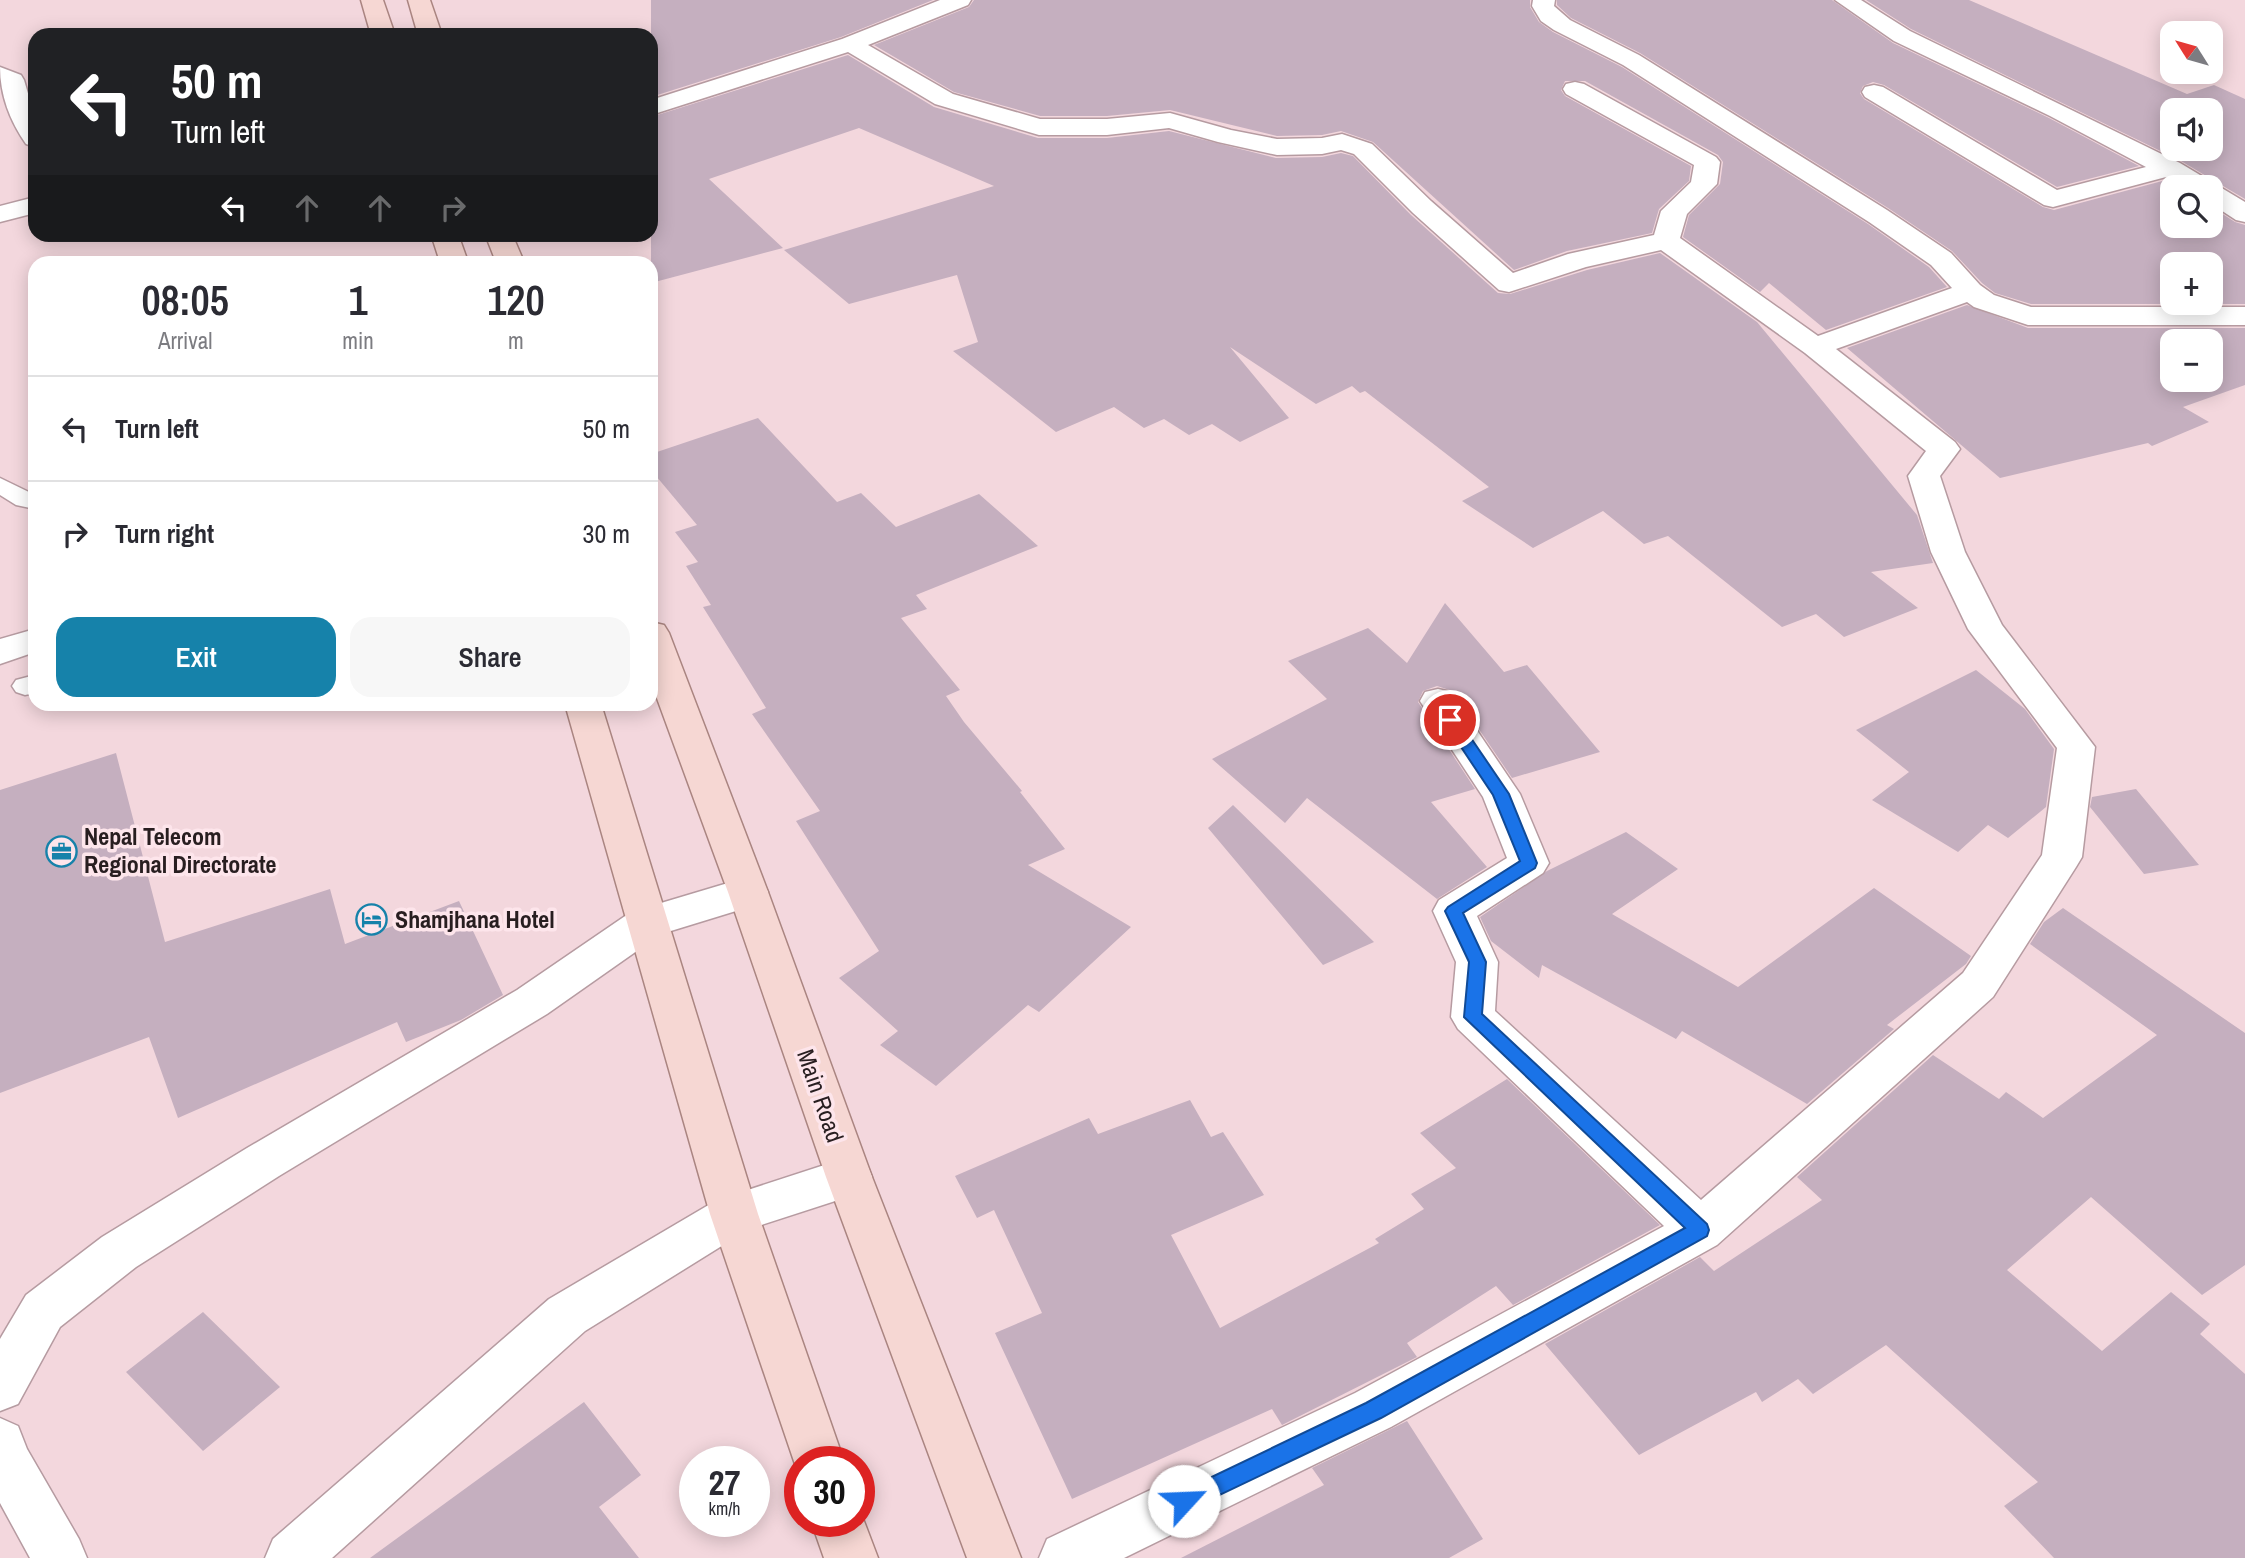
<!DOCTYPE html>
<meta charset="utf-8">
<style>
:root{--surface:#fff;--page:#f7f7f7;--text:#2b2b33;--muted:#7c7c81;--line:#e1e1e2;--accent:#1682aa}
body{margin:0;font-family:"Archivo Narrow",sans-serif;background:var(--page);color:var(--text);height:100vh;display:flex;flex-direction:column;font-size:26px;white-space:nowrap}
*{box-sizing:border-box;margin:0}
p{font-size:23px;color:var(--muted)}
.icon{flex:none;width:38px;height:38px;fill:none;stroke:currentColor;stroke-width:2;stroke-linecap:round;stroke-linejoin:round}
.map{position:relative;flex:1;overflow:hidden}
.sheet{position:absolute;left:28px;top:256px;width:630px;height:455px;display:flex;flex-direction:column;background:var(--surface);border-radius:21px;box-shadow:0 4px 18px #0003}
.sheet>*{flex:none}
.top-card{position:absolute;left:28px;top:28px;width:630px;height:214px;border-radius:21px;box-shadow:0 4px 18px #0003;background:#202124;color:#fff;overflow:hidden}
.needle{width:46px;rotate:307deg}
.controls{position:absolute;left:2160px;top:21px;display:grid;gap:14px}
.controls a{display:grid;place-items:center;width:63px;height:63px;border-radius:14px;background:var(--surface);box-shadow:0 4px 18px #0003;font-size:35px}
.speed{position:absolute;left:679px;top:1446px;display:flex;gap:14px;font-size:35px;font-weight:700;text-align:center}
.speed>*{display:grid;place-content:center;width:91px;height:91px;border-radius:50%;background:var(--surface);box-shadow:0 4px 18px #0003;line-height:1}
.speed small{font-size:18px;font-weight:400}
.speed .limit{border:10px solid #d22;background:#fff;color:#111}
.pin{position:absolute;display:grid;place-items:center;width:60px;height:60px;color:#fff;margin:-30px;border:4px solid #fff;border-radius:50%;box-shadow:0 2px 7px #0007}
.me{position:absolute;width:77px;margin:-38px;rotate:65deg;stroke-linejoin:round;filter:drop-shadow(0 0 5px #0008)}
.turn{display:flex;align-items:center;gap:24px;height:147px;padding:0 28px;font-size:32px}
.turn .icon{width:91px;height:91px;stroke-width:2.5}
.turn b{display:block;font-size:49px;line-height:60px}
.lanes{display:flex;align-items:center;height:66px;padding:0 28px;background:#0003;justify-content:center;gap:35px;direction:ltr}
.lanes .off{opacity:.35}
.eta{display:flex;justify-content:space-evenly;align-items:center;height:119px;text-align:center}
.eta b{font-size:42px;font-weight:600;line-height:49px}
.action{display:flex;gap:14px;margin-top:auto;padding:14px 28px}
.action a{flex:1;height:80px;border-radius:21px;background:var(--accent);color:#fff;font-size:28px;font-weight:600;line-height:80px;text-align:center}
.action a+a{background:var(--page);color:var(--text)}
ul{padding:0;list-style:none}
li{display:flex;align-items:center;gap:21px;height:105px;padding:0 28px;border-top:2px solid var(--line)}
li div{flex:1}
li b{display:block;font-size:26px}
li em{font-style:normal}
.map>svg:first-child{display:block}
</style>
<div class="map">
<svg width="2245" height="1558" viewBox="0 0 2245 1558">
<rect width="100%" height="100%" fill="#f3d7dd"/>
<path fill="#c5afbf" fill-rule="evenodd" d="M651,0H933L841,37L651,97Z
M974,0H1530V7L1539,22L1553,32L1622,67L1868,224L1929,267L1947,287L1826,330L1769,283L1760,292L1683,237L1689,215L1720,184L1723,162L1718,155L1585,81H1565L1561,90L1565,96L1691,166L1689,181L1659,209L1652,233L1567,251L1514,270L1373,142L1341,131L1322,135L1277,136L1170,110L1107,116H1040L954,92L874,45L969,7Z
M1557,0H1832L1893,43L2049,118L2139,166L2057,187L1884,85L1873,82L1863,86L1860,93L1864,99L2043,207L2054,210L2166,180L2181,187H2172V226H2210V206L2235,222L2245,225V304H2031L1995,293L1982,283L1952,251L1888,208L1640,53L1571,18L1557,5ZM2172,264H2210V303H2172Z
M1866,0H1969L2187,94L2214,85L2245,99V199L2181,161L1911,29ZM2172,110H2210V149H2172Z
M848,55L934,107L1038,138H1107L1169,131L1276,158L1322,157L1341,153L1353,156L1411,215L1498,293L1510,294L1587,270L1660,253L1757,322L1917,515L1933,563L1871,572L1918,608L1844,637L1816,614L1782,627L1668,536L1644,544L1603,511L1533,548L1462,501L1489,487L1365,391L1360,393L1352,386L1316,404L1230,347L1289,418L1240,442L1212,424L1189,435L1164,419L1144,428L1114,407L1056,432L953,351L978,342L957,275L849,304L784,250L994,186L859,128L709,179L783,248L651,283V117Z
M1967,305L2028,328H2245V385L2183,407L2209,422L2152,446L2148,443L2000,478L1847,348ZM2172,341H2210V380H2172Z
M758,418L837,502L861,493L896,527L979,494L1038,546L916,595L927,609L901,618L960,690L946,696L964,722L1022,791L1020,792L1065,849L1028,865L1131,927L1039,1012L1028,1005L936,1086L880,1045L898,1031L839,978L879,951L796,821L820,811L752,714L766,708L703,607L711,605L686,566L698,562L675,532L697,525L651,470V454Z
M1445,603L1504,672L1527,665L1600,752L1512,778L1453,691L1437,686L1423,691L1418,702L1475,789L1431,802L1487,867L1437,899L1307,798L1285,823L1212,759L1327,699L1288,661L1368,628L1407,663Z
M1976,670L2025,709L2054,749L2046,807L2008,838L1988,825L1958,852L1872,800L1909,772L1856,730Z
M116,753L165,942L330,889L345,944L459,901L503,995L461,1020L406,1042L397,1022L178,1118L149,1037L0,1093V790Z
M2136,789L2199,865L2144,874L2090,807L2092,797Z
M1233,805L1374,942L1323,965L1208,828Z
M1626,832L1678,869L1612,914L1738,987L1874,888L1971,956L1966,964L1887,1025L1894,1029L1807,1104L1682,1031L1676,1039L1542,965L1539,978L1491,941L1480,917L1547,871Z
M2063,908L2245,1033V1265L2202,1295L2091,1197L2007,1270L2102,1351L2171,1292L2210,1324L2200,1334L2245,1374V1558H2054L2004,1506L2038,1482L1886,1345L1813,1394L1798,1379L1762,1402L1756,1392L1639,1455L1545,1344L1700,1257L1714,1271L1822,1200L1797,1177L1933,1055L1999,1099L2006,1092L2043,1118L2157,1035L2030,944L2044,922Z
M1507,1079L1660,1225L1513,1305L1496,1286L1407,1343L1417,1357L1282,1425L1272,1409L1072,1499L995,1333L1042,1313L994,1210L977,1218L955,1176L1089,1118L1098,1134L1190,1100L1211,1137L1223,1132L1264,1195L1171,1235L1220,1328L1379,1243L1375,1239L1424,1209L1411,1194L1456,1168L1420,1133Z
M203,1312L280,1387L203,1451L126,1372Z
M584,1402L641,1475L599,1507L639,1558H370Z
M1407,1421L1483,1539L1449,1558H1181L1324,1485L1312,1468Z"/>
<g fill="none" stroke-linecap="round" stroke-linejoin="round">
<defs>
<path id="lane" d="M0,478L35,495V509L16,505L0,495Z
M35,675V693L25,695L16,692L12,686L16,680Z"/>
<path id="street" d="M940,0H971L968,5L868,45L953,94L1040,119H1107L1170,113L1231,130L1277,139L1322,138L1342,134L1372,144L1431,201L1513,273L1568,254L1654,235L1661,211L1691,182L1694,165L1566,94L1563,89L1566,84L1575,82L1584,84L1716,157L1720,162L1717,184L1687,214L1680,238L1818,336L1952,288L1931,265L1869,222L1623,65L1554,30L1541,21L1532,6L1533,0H1555L1554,6L1570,20L1639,55L1887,210L1951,253L1980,285L1994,295L2031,307H2245V325H2028L1974,307L1967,302L1836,349L1955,442L1960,449L1940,476L1965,552L2002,625L2095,747L2082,857L2076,867L1993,997L1717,1245L1391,1427L1124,1558H1039L1047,1539L1355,1393L1664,1226L1458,1029L1451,1017L1456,962L1433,911L1439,900L1507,858L1483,797L1420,701L1425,692L1438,689L1451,692L1520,794L1549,863L1543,873L1477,916L1498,962L1495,1011L1701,1200L1963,973L2042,855L2057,748L1968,629L1931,552L1908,476L1926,451L1805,353L1661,250L1586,267L1509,292L1499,290L1413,213L1354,154L1341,150L1322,154L1277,155L1218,142L1169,128L1107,135H1039L935,104L848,52L651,115V100L842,39Z
M1835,0H1861L1910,31L2180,163L2245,202V222L2236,220L2210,203V187H2186L2166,177L2053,207L2044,205L1865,97L1862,92L1865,87L1874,85L1883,87L2057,190L2146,167L2050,116L1894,41Z
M0,67L21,75L24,80L35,117V147L26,144C10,121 0,95 0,67Z
M35,197V213L0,222V206Z
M35,629V652L0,664V639Z
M748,877L762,881L768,892L762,903L661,934L547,1014L279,1176L136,1267L60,1327L18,1404L0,1411V1339L26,1295L102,1237L247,1148L517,990L631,912Z
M849,1157L866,1163L872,1177L866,1191L749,1229L585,1331L332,1558H265L273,1539L549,1299L717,1200Z
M0,1418L18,1426L27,1449L79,1539L87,1558H30L0,1503Z"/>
<path id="primary" d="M361,0H383L395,35H371Z
M408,0H430L442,35H418Z
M431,234H458L468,262H440Z
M485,234H512L524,262H496Z
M651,622L664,625L669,633L768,892L872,1177L1021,1558H967L826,1177L728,892L651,682Z
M565,704H601L758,1214L844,1461H800V1479L710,1214Z
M859,1508L878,1558H824L811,1521H859Z"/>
</defs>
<use href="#lane" stroke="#b69ba1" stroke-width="3"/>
<use href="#street" stroke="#b69ba1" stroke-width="3"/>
<use href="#primary" stroke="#aa8581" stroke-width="3"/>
<use href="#lane" fill="#fff" fill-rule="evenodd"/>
<use href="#street" fill="#fff" fill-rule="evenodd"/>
<use href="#primary" fill="#f6d7d3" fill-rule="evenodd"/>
</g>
<path fill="#1a73e8" stroke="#114b97" stroke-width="2" d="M1450,714L1456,716L1509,794L1537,863L1535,868L1463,913L1486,962L1482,1014L1707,1224L1709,1230L1707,1236L1381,1418L1184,1512L1176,1509L1173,1501L1176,1494L1366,1403L1685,1228L1464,1017L1469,962L1445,911L1448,907L1520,861L1493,795L1443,720Z"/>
<defs>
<symbol id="office-ring" viewBox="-11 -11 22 22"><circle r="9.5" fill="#fde5eb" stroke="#1682aa" stroke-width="1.5"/><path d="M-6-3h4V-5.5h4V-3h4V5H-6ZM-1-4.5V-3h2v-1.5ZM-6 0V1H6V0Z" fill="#1682aa"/></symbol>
<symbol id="hotel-ring" viewBox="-11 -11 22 22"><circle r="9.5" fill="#fde5eb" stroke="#1682aa" stroke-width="1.5"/><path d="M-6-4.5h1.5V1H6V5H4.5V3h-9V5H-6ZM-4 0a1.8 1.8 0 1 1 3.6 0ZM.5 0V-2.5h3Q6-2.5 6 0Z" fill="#1682aa"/></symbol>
</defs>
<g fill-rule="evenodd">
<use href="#office-ring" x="44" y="834" width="35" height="35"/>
<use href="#hotel-ring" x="354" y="902" width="35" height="35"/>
</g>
<g text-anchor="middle" stroke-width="7" stroke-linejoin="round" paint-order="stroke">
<g font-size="24" font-weight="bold" fill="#281e20" stroke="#fde5eb" text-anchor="start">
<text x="84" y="845">Nepal Telecom<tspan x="84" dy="28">Regional Directorate</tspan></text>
<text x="395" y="928">Shamjhana Hotel</text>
</g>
<g font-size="24" fill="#281e20" stroke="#fde5eb">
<text transform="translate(820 1096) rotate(71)" y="8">Main Road</text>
</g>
</g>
</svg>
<div class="controls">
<a><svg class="needle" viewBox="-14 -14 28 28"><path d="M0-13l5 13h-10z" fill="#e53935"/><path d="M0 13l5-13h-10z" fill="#7c7c81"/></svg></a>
<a><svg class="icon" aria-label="sound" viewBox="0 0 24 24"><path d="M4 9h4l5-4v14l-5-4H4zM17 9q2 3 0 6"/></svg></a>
<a><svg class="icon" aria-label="search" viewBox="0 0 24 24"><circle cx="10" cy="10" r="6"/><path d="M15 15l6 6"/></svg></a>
<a>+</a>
<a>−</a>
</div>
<div class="speed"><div>27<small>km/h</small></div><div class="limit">30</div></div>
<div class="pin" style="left:1450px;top:720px;background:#d93025"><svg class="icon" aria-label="arrive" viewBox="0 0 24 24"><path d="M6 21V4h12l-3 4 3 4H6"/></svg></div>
<svg class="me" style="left:1184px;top:1501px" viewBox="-20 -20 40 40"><circle r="19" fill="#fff"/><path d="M0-13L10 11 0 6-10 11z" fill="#1a73e8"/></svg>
<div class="top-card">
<div class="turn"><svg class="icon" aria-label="left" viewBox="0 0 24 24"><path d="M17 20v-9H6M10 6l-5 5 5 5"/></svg><div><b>50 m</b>Turn left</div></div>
<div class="lanes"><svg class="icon" aria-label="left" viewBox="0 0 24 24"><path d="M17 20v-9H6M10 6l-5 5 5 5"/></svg><svg class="icon off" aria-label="ahead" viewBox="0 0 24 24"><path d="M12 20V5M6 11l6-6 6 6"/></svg><svg class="icon off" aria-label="ahead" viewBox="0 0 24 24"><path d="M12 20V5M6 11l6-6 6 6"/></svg><svg class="icon off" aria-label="right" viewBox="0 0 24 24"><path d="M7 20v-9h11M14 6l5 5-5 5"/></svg></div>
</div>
<section class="sheet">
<div class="eta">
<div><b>08:05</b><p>Arrival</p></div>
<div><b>1</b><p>min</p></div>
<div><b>120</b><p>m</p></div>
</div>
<ul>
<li><svg class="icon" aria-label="left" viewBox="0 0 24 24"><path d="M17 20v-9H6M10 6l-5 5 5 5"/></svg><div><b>Turn left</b></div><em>50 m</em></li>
<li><svg class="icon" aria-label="right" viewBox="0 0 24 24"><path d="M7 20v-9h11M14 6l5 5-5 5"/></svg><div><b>Turn right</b></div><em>30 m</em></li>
</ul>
<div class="action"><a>Exit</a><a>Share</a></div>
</section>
</div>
